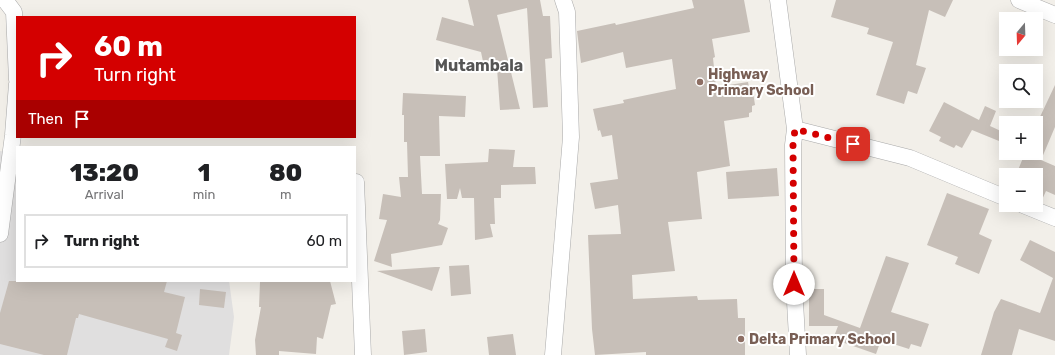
<!DOCTYPE html>
<meta charset="utf-8">
<style>
:root{--surface:#fff;--page:#f6f6f6;--text:#202124;--muted:#757577;--line:#e0e0e0}
body{margin:0;font-family:Rubik,sans-serif;background:var(--page);color:var(--text);height:100vh;display:flex;flex-direction:column;font-size:15px;white-space:nowrap}
*{box-sizing:border-box;margin:0}
p{font-size:13px;color:var(--muted)}
.icon{flex:none;width:22px;height:22px;fill:none;stroke:currentColor;stroke-width:2;stroke-linecap:round;stroke-linejoin:round}
.map{position:relative;flex:1;overflow:hidden}
.drawer{position:absolute;left:16px;top:146px;width:340px;height:136px;display:flex;flex-direction:column;background:var(--surface);border-radius:0px;box-shadow:0 4px 16px #0002}
.drawer>*{flex:none}
.guide{position:absolute;left:16px;top:16px;width:340px;height:122px;border-radius:0px;box-shadow:0 4px 16px #0002;background:#d40000;color:#fff;overflow:hidden}
.needle{width:26px;rotate:199deg}
.controls{position:absolute;left:999px;top:12px;display:grid;gap:8px}
.controls a{display:grid;place-items:center;width:44px;height:44px;border-radius:0px;background:var(--surface);box-shadow:0 4px 16px #0002;font-size:20px}
.pin{position:absolute;display:grid;place-items:center;width:34px;height:34px;color:#fff;margin:-17px;border-radius:8px;box-shadow:0 2px 6px #0006}
.me{position:absolute;width:44px;margin:-22px;rotate:0deg;stroke-linejoin:round;filter:drop-shadow(0 0 3px #0008)}
.turn{display:flex;align-items:center;gap:14px;height:84px;padding:0 12px;font-size:18px}
.turn .icon{width:52px;height:52px;stroke-width:2.5}
.turn b{display:block;font-size:28px;line-height:34px}
.then{display:flex;align-items:center;height:38px;padding:0 12px;background:#0003;gap:8px;font-size:15px}
.eta{display:flex;justify-content:space-evenly;align-items:center;height:68px;text-align:center}
.eta b{font-size:24px;font-weight:800;line-height:28px}
ul{padding:0;list-style:none}
li{display:flex;align-items:center;gap:12px;height:54px;margin:0 8px 6px;padding:0 4px;border:2px solid var(--line);border-radius:0px}
li div{flex:1}
li b{display:block;font-size:15px}
li em{font-style:normal}
.map>svg:first-child{display:block}
</style>
<div class="map">
<svg width="1055" height="355" viewBox="0 0 1055 355">
<rect width="100%" height="100%" fill="#f2efe9"/>
<path fill="#e0dfdf" d="M0,151L17,154V281H229L234,317L229,355H0Z"/>
<path fill="#c7bfb8" d="M468,0H540L543,16H550L552,58L545,59L548,107L533,108L527,8L497,15L520,109L500,110L497,68L485,71L481,52L436,40L442,17L474,26Z
M692,0H744L750,32L712,39L715,57L713,58L716,87L748,82L750,92H753L755,105L752,106V112L749,113V117L724,121L730,166L697,172L702,219L668,222L675,271L632,275L633,299L697,296L698,300L737,299L738,318H745V355H646V352L595,355L592,329L588,235L621,234L618,205L595,209L590,183L618,179L612,135L602,137L600,130L598,131L593,109L624,103L623,100L676,89L672,59L626,68L623,52L581,63L577,31L615,23L616,25L694,8Z
M836,0H953L945,17L929,10L916,65L926,68L917,94L908,91L904,104L876,95L893,42L867,34L869,28L831,17Z
M1055,85V127L1041,160L1055,166V195L1046,191L1041,202L1036,200V175H1016L1025,153L1036,158V118L1039,119Z
M403,93L466,96L465,117L439,116L440,156H420L422,194H441L440,220L438,224L448,228L442,245L391,254L392,267L374,261L387,220L379,219L383,194L401,197L399,177H408L407,142H404V115H402Z
M944,102L979,120L985,106L996,111L990,126L1003,132L999,141L972,130L962,148L956,145L954,148L939,141L941,137L929,131Z
M489,149L515,150L513,167H535L536,184L501,185V198H494L495,224H490L493,237L475,240L474,198H462L460,188L457,199H447L445,164L488,162Z
M777,168L779,196L728,199L726,172Z
M947,193L989,209L979,234L992,240L979,274L955,264L958,257L927,245Z
M1030,240L1055,252V341L1019,329L1012,355H981L994,312L1001,299L1040,313L1053,278L1020,260Z
M886,256L909,263L891,312L929,324L921,347L911,344L909,349L881,340L876,354L833,339L838,326H809V289H824V315L860,328Z
M469,265L471,294L451,296L449,266Z
M435,267H440L432,291L377,271Z
M9,281H167L164,292L185,297L176,333L182,335L177,351L165,347L168,339L79,314L78,318H76L67,355H44L0,344V313Z
M330,281L336,304L331,305L323,339L317,337L316,354L279,351V355H256L255,340L261,307H259L260,282Z
M200,289L226,292L224,308L199,305Z
M425,329L427,352L404,355L402,331Z
M513,334L516,355H489L487,337Z"/>
<g fill="none" stroke-linecap="round" stroke-linejoin="round">
<defs>
<path id="minor" d="M5,0L14,12L17,80
M778,0L795,129L793,145L794,284L798,355
M1019,0L1055,15
M795,129L910,158L1006,198
M356,182L363,355
M1023,205L1055,218
M0,234L13,135L17,84
M553,355L571,137L567,12L563,0"/>
</defs>
<use href="#minor" stroke="#a9a9a9" stroke-width="17"/>
<use href="#minor" stroke="#fff" stroke-width="16"/>
</g>
<g fill="none" stroke-linecap="round" stroke-linejoin="round">
<path stroke="#d40000" stroke-width="7" stroke-dasharray="0 12.6" d="M794,284L793,145L795,129L853,144"/>
</g>
<g fill="#8d6e63" stroke="#fff" stroke-width="1.5">
<circle cx="700" cy="82" r="4"/>
<circle cx="741" cy="339" r="4"/>
</g>
<g text-anchor="middle" stroke-width="4" stroke-linejoin="round" paint-order="stroke">
<g font-size="14" font-weight="bold" fill="#785e54" stroke="#fff" text-anchor="start">
<text x="708" y="79">Highway<tspan x="708" dy="16">Primary School</tspan></text>
<text x="749" y="344">Delta Primary School</text>
</g>
<g font-size="16" font-weight="bold" fill="#555" stroke="#fff">
<text x="479" y="71">Mutambala</text>
</g>
</g>
</svg>
<div class="controls">
<a><svg class="needle" viewBox="-14 -14 28 28"><path d="M0-13l5 13h-10z" fill="#e53935"/><path d="M0 13l5-13h-10z" fill="#757577"/></svg></a>
<a><svg class="icon" aria-label="search" viewBox="0 0 24 24"><circle cx="10" cy="10" r="6"/><path d="M15 15l6 6"/></svg></a>
<a>+</a>
<a>−</a>
</div>
<div class="pin" style="left:853px;top:144px;background:#d93025"><svg class="icon" aria-label="arrive" viewBox="0 0 24 24"><path d="M6 21V4h12l-3 4 3 4H6"/></svg></div>
<svg class="me" style="left:794px;top:284px" viewBox="-20 -20 40 40"><circle r="19" fill="#fff"/><path d="M0-13L10 11 0 6-10 11z" fill="#d40000"/></svg>
<div class="guide">
<div class="turn"><svg class="icon" aria-label="right" viewBox="0 0 24 24"><path d="M7 20v-9h11M14 6l5 5-5 5"/></svg><div><b>60 m</b>Turn right</div></div>
<div class="then">Then<svg class="icon" aria-label="arrive" viewBox="0 0 24 24"><path d="M6 21V4h12l-3 4 3 4H6"/></svg></div>
</div>
<section class="drawer">
<div class="eta">
<div><b>13:20</b><p>Arrival</p></div>
<div><b>1</b><p>min</p></div>
<div><b>80</b><p>m</p></div>
</div>
<ul>
<li><svg class="icon" aria-label="right" viewBox="0 0 24 24"><path d="M7 20v-9h11M14 6l5 5-5 5"/></svg><div><b>Turn right</b></div><em>60 m</em></li>
</ul>
</section>
</div>
